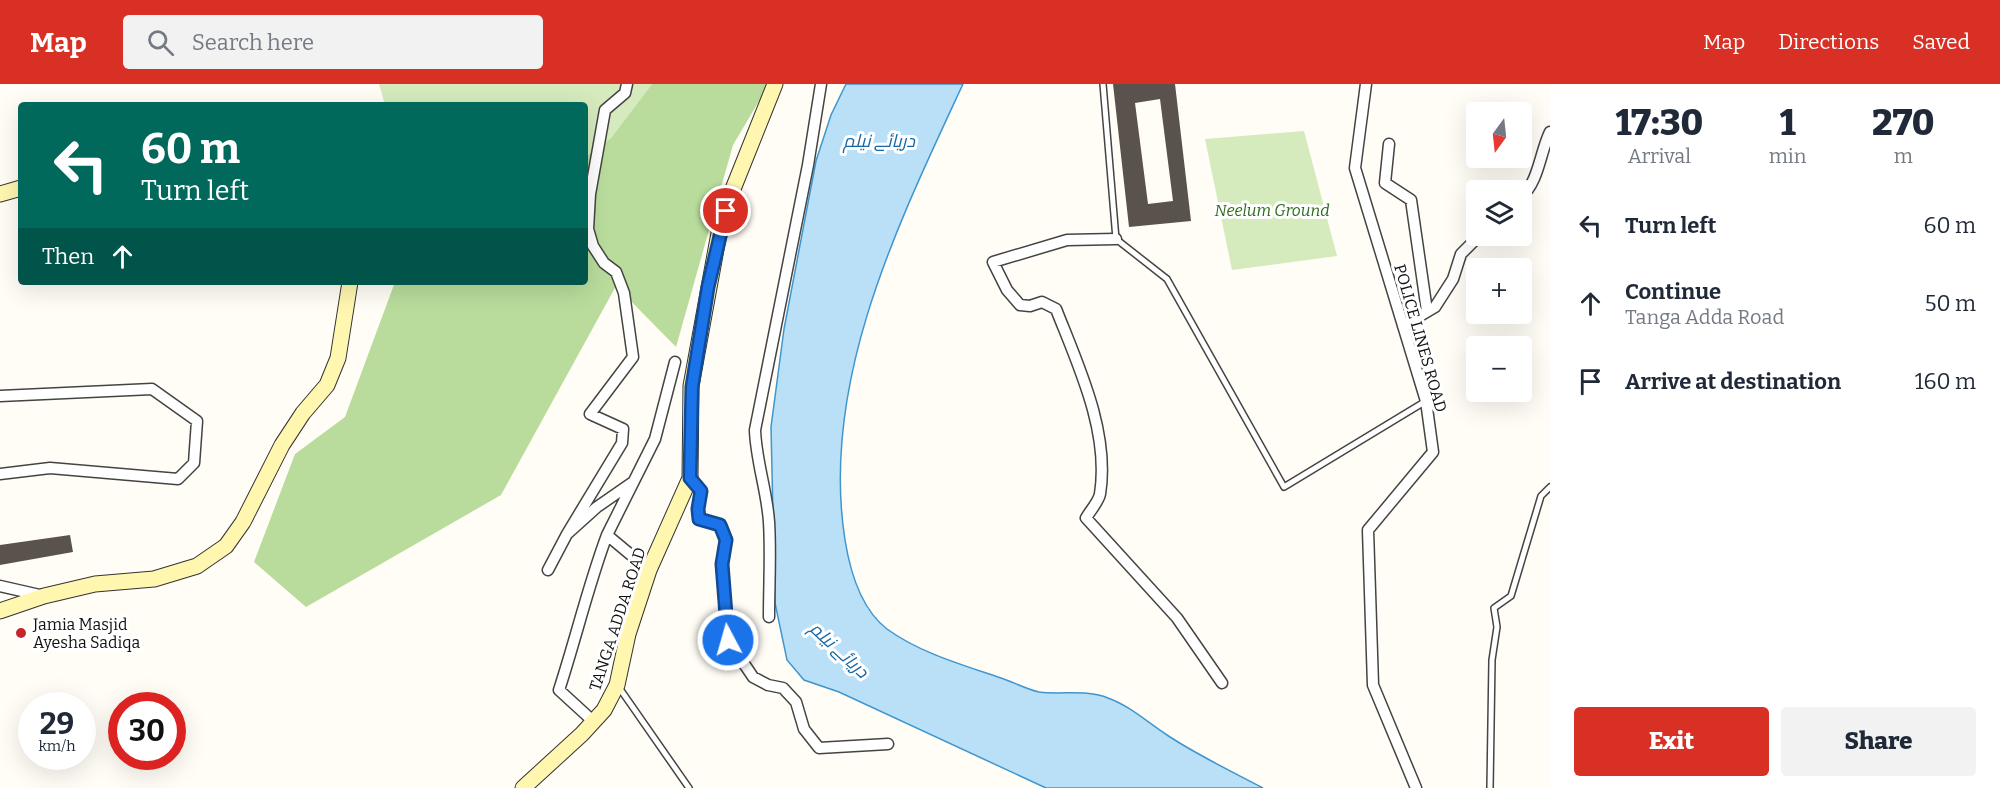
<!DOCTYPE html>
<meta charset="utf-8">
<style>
:root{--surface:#fff;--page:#f2f2f3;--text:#1f2937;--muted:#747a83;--accent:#d93025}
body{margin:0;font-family:Bitter,Cairo,serif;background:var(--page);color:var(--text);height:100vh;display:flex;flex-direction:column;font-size:22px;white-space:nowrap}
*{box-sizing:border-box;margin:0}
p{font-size:20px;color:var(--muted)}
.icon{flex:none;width:33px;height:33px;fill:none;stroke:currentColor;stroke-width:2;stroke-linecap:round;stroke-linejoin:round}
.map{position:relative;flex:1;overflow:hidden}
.panel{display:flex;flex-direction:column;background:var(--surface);width:450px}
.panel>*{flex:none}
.hud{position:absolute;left:18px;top:18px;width:570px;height:183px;border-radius:6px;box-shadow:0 6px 24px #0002;background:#00695c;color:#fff;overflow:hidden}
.needle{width:39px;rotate:195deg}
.controls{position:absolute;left:1466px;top:18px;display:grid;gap:12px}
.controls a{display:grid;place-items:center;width:66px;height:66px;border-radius:6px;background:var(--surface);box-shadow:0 6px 24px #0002;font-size:30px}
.speed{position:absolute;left:18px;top:608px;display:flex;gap:12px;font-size:30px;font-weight:700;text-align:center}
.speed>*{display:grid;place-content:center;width:78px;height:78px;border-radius:50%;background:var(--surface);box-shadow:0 6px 24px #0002;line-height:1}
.speed small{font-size:15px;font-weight:400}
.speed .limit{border:9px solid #d22;background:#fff;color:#111}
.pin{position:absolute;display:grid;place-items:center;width:51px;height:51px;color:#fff;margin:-26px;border:3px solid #fff;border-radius:50%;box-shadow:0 2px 6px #0007}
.me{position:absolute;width:66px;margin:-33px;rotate:354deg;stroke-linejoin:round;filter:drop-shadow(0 0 4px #0008)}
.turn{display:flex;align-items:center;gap:21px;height:126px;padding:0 24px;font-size:27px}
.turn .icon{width:78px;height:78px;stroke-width:2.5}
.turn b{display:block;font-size:42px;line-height:51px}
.then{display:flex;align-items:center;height:57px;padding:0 24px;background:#0003;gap:12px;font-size:22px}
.eta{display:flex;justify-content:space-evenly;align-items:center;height:102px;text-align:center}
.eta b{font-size:36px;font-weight:800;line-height:42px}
.action{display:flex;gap:12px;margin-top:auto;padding:12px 24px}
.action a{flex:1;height:69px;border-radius:6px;background:var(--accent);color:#fff;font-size:24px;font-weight:800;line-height:69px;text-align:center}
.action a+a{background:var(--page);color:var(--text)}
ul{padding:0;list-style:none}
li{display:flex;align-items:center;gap:18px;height:78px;padding:0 24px}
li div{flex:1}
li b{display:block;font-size:22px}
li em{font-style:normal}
header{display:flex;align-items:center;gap:36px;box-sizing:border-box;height:84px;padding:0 30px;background:var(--accent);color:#fff}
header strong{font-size:28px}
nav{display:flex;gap:33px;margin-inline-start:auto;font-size:21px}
.search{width:420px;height:54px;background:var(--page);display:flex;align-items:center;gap:15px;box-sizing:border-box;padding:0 21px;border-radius:6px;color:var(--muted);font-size:22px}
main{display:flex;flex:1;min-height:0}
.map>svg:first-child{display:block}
</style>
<header>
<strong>Map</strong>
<div class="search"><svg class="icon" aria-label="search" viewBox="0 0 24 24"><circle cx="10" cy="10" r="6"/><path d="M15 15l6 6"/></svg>Search here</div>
<nav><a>Map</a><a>Directions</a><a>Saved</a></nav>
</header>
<main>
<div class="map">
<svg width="1550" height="704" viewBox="0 0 1550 704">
<rect width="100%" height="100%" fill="#fffdf5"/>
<path fill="#d5ebbd" d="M379,0H652L611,54L585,73V21H385Z
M1304,47L1337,172L1232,186L1205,55Z"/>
<path fill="#b9dc9c" d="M652,0H769L733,61L676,263L616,202L501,411L306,523L254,478L295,370L345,333L395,198H585V73L611,54Z"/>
<path fill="#b9e0f7" stroke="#3f96cf" stroke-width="1.5" d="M846,0H963C898,140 820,298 845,456C850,487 861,525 887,545C920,569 963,581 1001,594C1013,598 1026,605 1039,608C1061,611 1087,605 1108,614C1130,622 1147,638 1167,651C1197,671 1231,687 1263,704H1046L839,608L804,596L787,576L775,519L771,343L784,245L816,77L831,31Z"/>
<path fill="#5a524d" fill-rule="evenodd" d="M1113,0H1175L1191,137L1129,143ZM1160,15L1173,117L1148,120L1135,19Z
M70,451L73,468L0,481V461Z"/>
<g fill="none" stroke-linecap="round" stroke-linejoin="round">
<defs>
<path id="lane" d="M1103,0L1116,155L1167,195L1284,403L1426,317
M618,602L689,704
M1490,704L1492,576L1497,543L1494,524L1511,512L1541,412L1550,403"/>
<path id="street" d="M1366,0L1355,84L1426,317L1433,368L1368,446L1373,601L1416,704
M1389,60L1385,99L1411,116L1427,227
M1521,113C1539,98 1540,68 1550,48
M1116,155L1067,156L993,178L1007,206L1020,221L1030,222L1042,218L1056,225C1078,281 1110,348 1100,410C1099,417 1090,427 1086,434L1177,534L1222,599
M1403,242L1435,223L1453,195L1461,170L1479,152
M0,312L152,305L197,337L194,379L178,395L50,384L0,390
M690,394L701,407L698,425L699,435L720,441L726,456L722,480L728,556L753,593L768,601L783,604L796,618L804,645L819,664L888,660
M567,450L622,359L623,345L590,330L633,273L624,209L616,188L604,179L593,162L588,145L590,110L605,26L625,9L627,0
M548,486L567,450L597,423L633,398
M649,486L607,451L655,355L675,278
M0,502L44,512
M769,533C769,501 771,469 769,438C767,407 756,377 755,346L808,81L821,0
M594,638L559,606C576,554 588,502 607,451"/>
<path id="secondary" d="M0,110L21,104
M0,527L44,512L95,500L154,495L197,482L226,462L243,438L282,361L303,329L327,301L338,274L350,198
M523,704L582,650L604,626L617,601L628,550L649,486L690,394L691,302L719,149L733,105L775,0"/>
</defs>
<use href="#lane" stroke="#444" stroke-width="8"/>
<use href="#street" stroke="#444" stroke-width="13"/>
<use href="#secondary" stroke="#333" stroke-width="17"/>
<use href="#lane" stroke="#fff" stroke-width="5"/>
<use href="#street" stroke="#fff" stroke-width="10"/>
<use href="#secondary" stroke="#fff6b0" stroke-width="15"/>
</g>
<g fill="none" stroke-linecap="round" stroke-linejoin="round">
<defs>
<path id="route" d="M726,127L708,203L692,303L690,394L701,407L698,425L699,435L720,441L726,456L722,480L728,556"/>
</defs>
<use href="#route" stroke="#114b97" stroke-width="15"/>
<use href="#route" stroke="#1a73e8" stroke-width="10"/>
</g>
<circle fill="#c4262e" stroke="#fff" stroke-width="2" cx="21" cy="549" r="6"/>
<g text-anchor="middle" stroke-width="6" stroke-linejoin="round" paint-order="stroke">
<g font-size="16" font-style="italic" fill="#2f6b1f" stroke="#fff">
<text x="1272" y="132">Neelum Ground</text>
</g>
<g font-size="16" fill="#111" stroke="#fff">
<text transform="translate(1421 254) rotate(74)" y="6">POLICE LINES ROAD</text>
<text transform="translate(617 535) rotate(-72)" y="6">TANGA ADDA ROAD</text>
</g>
<g font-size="16" fill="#111" stroke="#fff" text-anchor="start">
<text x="33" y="546">Jamia Masjid<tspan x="33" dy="18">Ayesha Sadiqa</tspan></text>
</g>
<g font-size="18" font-style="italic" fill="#1768a6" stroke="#fff">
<text x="879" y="63">دریائے نیلم</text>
<text transform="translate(839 566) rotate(43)" y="6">دریائے نیلم</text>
</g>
</g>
</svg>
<div class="controls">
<a><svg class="needle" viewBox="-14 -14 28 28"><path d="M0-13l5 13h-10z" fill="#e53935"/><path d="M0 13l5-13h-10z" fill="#747a83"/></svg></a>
<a><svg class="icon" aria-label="layers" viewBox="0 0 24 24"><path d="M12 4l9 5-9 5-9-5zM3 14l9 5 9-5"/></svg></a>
<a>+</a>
<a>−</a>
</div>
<div class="speed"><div>29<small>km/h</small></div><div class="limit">30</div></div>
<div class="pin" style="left:726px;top:127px;background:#d93025"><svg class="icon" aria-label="arrive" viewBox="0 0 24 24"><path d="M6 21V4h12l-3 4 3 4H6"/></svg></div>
<svg class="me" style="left:728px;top:556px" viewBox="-20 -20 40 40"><circle r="17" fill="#1a73e8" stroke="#fff" stroke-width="3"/><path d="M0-11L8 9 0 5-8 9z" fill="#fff"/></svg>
<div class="hud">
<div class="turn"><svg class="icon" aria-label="left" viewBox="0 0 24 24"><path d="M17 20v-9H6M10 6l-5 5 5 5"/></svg><div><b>60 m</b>Turn left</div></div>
<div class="then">Then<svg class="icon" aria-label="ahead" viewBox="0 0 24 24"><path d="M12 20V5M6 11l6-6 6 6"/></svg></div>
</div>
</div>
<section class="panel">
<div class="eta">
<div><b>17:30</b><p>Arrival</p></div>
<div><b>1</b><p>min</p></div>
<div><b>270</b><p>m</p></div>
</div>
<ul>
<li><svg class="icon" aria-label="left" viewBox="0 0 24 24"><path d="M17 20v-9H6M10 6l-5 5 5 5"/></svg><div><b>Turn left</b></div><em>60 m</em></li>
<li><svg class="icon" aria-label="ahead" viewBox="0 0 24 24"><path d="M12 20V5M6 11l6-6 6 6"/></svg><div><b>Continue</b><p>Tanga Adda Road</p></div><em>50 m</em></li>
<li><svg class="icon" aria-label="arrive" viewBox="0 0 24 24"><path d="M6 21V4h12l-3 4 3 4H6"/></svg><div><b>Arrive at destination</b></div><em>160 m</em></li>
</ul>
<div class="action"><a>Exit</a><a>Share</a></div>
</section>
</main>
